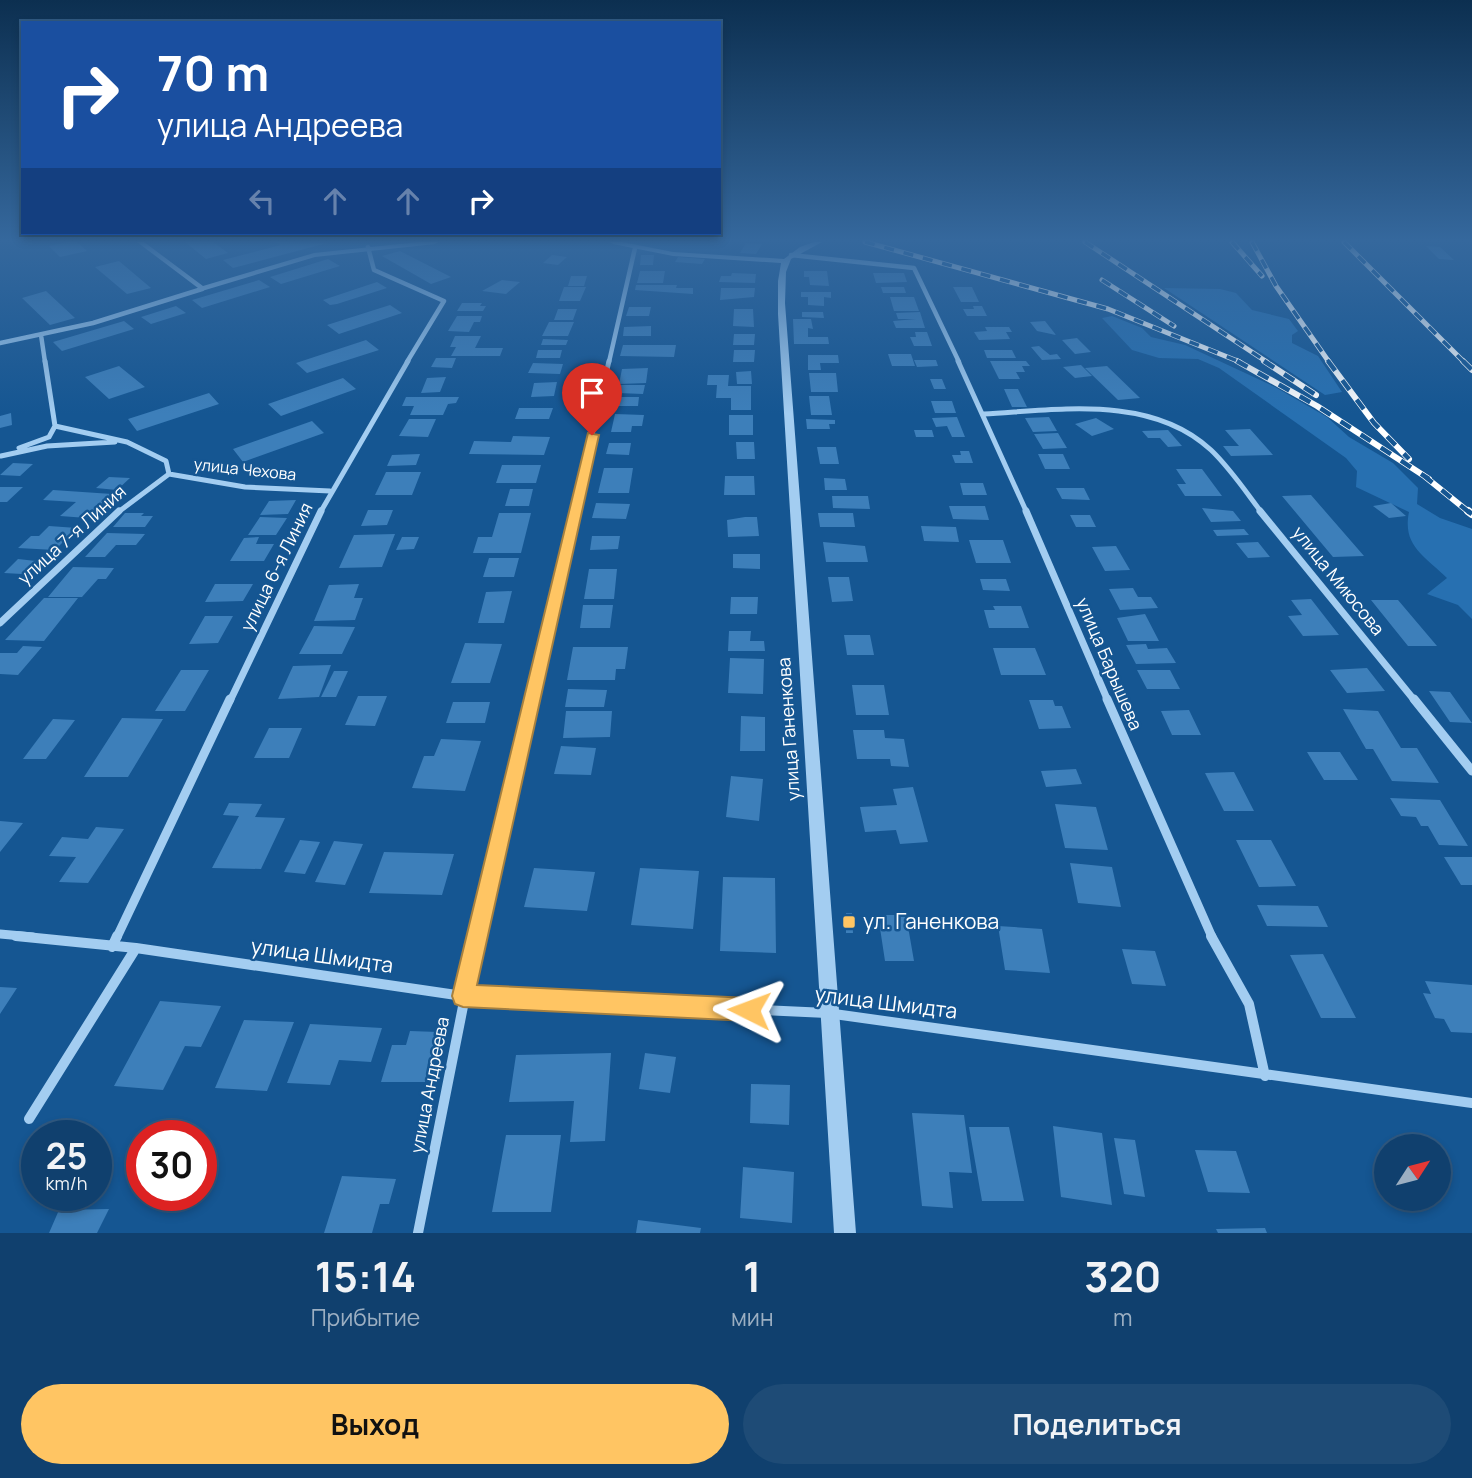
<!DOCTYPE html>
<html lang="ru">
<meta charset="utf-8">
<style>
:root{--surface:#10406e;--page:#1e4b76;--text:#f1f3f6;--muted:#9cafc2;--line:#305981;--accent:#ffc563}
body{margin:0;font-family:Manrope,sans-serif;background:var(--page);color:var(--text);height:100vh;display:flex;flex-direction:column;font-size:26px;white-space:nowrap}
*{box-sizing:border-box;margin:0}
p{font-size:23px;color:var(--muted)}
.icon{flex:none;width:38px;height:38px;fill:none;stroke:currentColor;stroke-width:2;stroke-linecap:round;stroke-linejoin:round}
.map{position:relative;height:1233px;overflow:hidden}
.details{display:flex;flex-direction:column;background:var(--surface);flex:1}
.details>*{flex:none}
.top-card{position:absolute;left:21px;top:21px;width:700px;height:214px;border-radius:0px;box-shadow:0 4px 10px #0003,0 0 0 2px var(--line);background:#1a4fa0;color:#fff;overflow:hidden}
.needle{width:46px;rotate:54deg}
.fabs{position:absolute;left:1374px;top:1134px;display:grid;gap:14px}
.fabs a{display:grid;place-items:center;width:77px;height:77px;border-radius:50%;background:var(--surface);box-shadow:0 4px 10px #0003,0 0 0 2px var(--line);font-size:35px}
.speed{position:absolute;left:21px;top:1120px;display:flex;gap:14px;font-size:35px;font-weight:700;text-align:center}
.speed>*{display:grid;place-content:center;width:91px;height:91px;border-radius:50%;background:var(--surface);box-shadow:0 4px 10px #0003,0 0 0 2px var(--line);line-height:1}
.speed small{font-size:18px;font-weight:400}
.speed .limit{border:10px solid #d22;background:#fff;color:#111}
.pin{position:absolute;display:grid;place-items:center;width:60px;height:60px;color:#fff;margin:-72px -30px;border-radius:50% 50% 50% 0;rotate:-45deg;box-shadow:0 0 7px #0007}
.pin .icon{rotate:45deg}
.me{position:absolute;width:77px;margin:-38px;rotate:273deg;stroke-linejoin:round;filter:drop-shadow(0 0 5px #0008)}
.turn{display:flex;align-items:center;gap:24px;height:147px;padding:0 21px;font-size:32px}
.turn .icon{width:91px;height:91px;stroke-width:2.5}
.turn b{display:block;font-size:49px;line-height:60px}
.lanes{display:flex;align-items:center;height:66px;padding:0 21px;background:#0003;justify-content:center;gap:35px;direction:ltr}
.lanes .off{opacity:.35}
.eta{display:flex;justify-content:space-evenly;align-items:center;height:119px;text-align:center}
.eta b{font-size:42px;font-weight:700;line-height:49px}
.action{display:flex;gap:14px;margin-top:auto;padding:14px 21px}
.action a{flex:1;height:80px;border-radius:42px;background:var(--accent);color:#111;font-size:28px;font-weight:700;line-height:80px;text-align:center}
.action a+a{background:var(--page);color:var(--text)}
.map>svg:first-child{display:block}
</style>
<div class="map">
<svg width="1472" height="1233" viewBox="0 0 1472 1233">
<rect width="100%" height="100%" fill="#155692"/>
<path fill="#2770b1" d="M1164,288L1220,289L1236,293L1252,310L1289,319L1298,331L1292,335V343L1318,356L1342,392L1325,395Z
M1112,316L1142,328L1151,337L1185,345L1275,387L1327,417L1349,437L1393,463L1418,488L1417,504L1440,518L1472,529V619L1458,605L1427,594L1447,578C1425,556 1402,546 1409,512L1356,487L1357,471L1346,458L1219,368L1198,359L1159,358L1132,350L1102,318Z"/>
<path fill="#3d7fba" d="M67,242H77L87,251L60,257L49,246Z
M185,242H213L228,253L206,259Z
M276,242L327,243L233,268L223,260L281,245Z
M746,243L762,244L756,254L740,253Z
M1426,246L1440,247L1454,260L1439,259Z
M400,251L451,277L431,284L382,256Z
M552,255L567,257L558,265L543,263Z
M641,255H654L653,265H640Z
M678,257L705,259L702,264L675,262Z
M328,259L340,266L281,284L270,277Z
M119,261L151,288L127,294L95,267Z
M640,271H665L663,283H637Z
M804,271H827L829,286L810,285L809,277H804Z
M732,273L756,274L755,283L719,282L721,276H731Z
M873,273H904L907,282L876,283Z
M571,276H587L584,286H568Z
M259,280L270,287L202,308L192,300Z
M502,280L520,282L506,294L482,291Z
M377,282L387,288L337,304L330,305L323,300Z
M636,285H677L676,288H693V294L635,290Z
M564,287H586L580,301H559Z
M881,287H904L906,293H883Z
M953,287H972L979,302H961Z
M721,288H755L754,297L720,300Z
M46,291L75,318L50,325L22,298Z
M801,292H831V298L824,297V306L808,305V297H801Z
M890,297H914L919,311H894Z
M462,303H482L480,306H486L483,311H457Z
M390,305L402,313L339,334L327,325Z
M176,306L186,313L151,324L141,317Z
M973,306H982L987,316H967L963,309H974Z
M629,307H651L649,316H626Z
M558,309H577L573,320H554Z
M734,309H753L754,327L733,326Z
M802,312H823L824,318L802,317Z
M920,312L925,328H896L893,321L916,319H898L896,313Z
M457,316H482L480,322H474L469,332L448,331Z
M793,319H811L813,329L808,328V337H828L829,344H794Z
M124,321L134,329L62,351L53,342Z
M1045,321L1056,335L1037,331L1030,322Z
M549,322H574L568,336H542Z
M651,326V336H623L624,327Z
M985,327H1009L1012,332H1006L1010,339L979,340L974,332L987,331Z
M915,332H927L932,346H914L910,337H916Z
M734,334H755L754,345H733Z
M455,336H481L475,348H503L500,356H451L456,347H450Z
M1077,338L1091,352L1075,354L1062,340Z
M543,339L568,340L566,345H541Z
M366,340L379,350L307,373L296,363Z
M623,345H676L674,357L620,356Z
M1039,346L1050,355L1057,354L1061,359L1042,360L1031,347Z
M538,350H562L560,358H536Z
M734,350H755L754,362H733Z
M984,350H1012L1016,358H987Z
M888,354H911L915,366H892Z
M808,355H838L839,363H820L821,370H808Z
M436,358H456L452,368L431,367Z
M914,360H936L938,366L917,367Z
M990,361H1026L1030,366H1022L1025,372H1016L1020,379H999Z
M533,363L563,364L560,374L528,373Z
M1081,365L1092,376L1075,378L1063,367Z
M119,366L145,387L109,399L85,377Z
M1107,366L1140,398L1118,400L1085,368Z
M648,368L646,383L619,384L622,369Z
M751,371L752,384H737L736,372Z
M809,373H836L838,392H811Z
M708,375H729L728,386H751V410H731V398H716L717,385H707Z
M446,377L440,392L421,393L427,378Z
M343,378L356,389L281,416L268,404Z
M930,379H942L946,389H934Z
M557,382L554,396L531,397L534,383Z
M619,385H645L643,394L618,393Z
M1004,389H1018L1027,407H1012Z
M209,393L219,404L137,431L128,419Z
M809,396H829L832,415H811Z
M406,397H459L456,403L448,404L443,415H410L414,406H402Z
M619,397H639L638,406H616Z
M931,401H952L956,413H935Z
M519,408H553L549,419H515Z
M11,413L12,425L0,428V416Z
M615,414L644,415L642,426H632L631,432H611Z
M729,415H753V435H729Z
M957,417L965,437H952L947,426L936,427L932,418Z
M1049,417L1057,431L1033,432L1025,418Z
M1096,418L1114,429L1092,436L1075,424Z
M409,419H436L428,437L399,436Z
M806,419L835,420V424H829L830,429H807Z
M312,421L324,433L243,462L233,449Z
M1250,429L1273,455L1231,456L1223,446H1239L1225,430Z
M914,430H932L934,437H916Z
M1168,430L1182,446L1168,447L1160,438H1148L1142,431Z
M1058,433L1067,448L1043,449L1034,434Z
M513,436L550,437L544,455L469,454L474,441L511,442Z
M736,442H754L755,459H737Z
M609,443H631L629,455L606,454Z
M817,447H836L839,464H820Z
M960,451H969L973,463H955L952,455H961Z
M420,454L416,465L387,466L392,455Z
M1038,454H1063L1070,469H1045Z
M13,463L33,464L20,476L0,475Z
M502,465H541L536,483H496Z
M604,468H633L629,493H598Z
M1176,469H1202L1222,496H1185L1177,484H1186Z
M386,472H421L412,495H375Z
M725,476H754L755,495H724Z
M109,477L130,478L117,490L96,488Z
M824,478L845,479L847,490H825Z
M960,483H983L987,495H963Z
M0,487H23L7,502H0Z
M1056,488H1084L1090,500L1062,499Z
M510,489H533L529,506H505Z
M53,490L112,494L87,518L60,516L76,502L43,500Z
M1311,495L1364,556L1333,557L1282,496Z
M832,496H868L870,509L833,508Z
M296,500L288,514L260,515L269,501Z
M596,503L630,504L626,519L592,518Z
M1391,503L1406,516L1389,518L1373,506Z
M949,506H985L989,520L953,519Z
M1202,508L1233,511L1241,521L1211,522Z
M368,510H393L387,525L361,526Z
M125,513H144L141,516H153L145,527H113Z
M499,513H531L521,553H473L478,537H492Z
M818,513H853L855,527H820Z
M1070,515H1090L1096,527H1076Z
M260,517L287,518L276,535H248Z
M745,517H757L759,536L728,537L727,520Z
M49,526L77,528L55,550L18,548L31,536H39Z
M921,526L956,527L959,542L924,541Z
M1244,529L1249,535L1217,536L1213,530Z
M107,533L145,534L136,545H116L105,557H85Z
M395,534L382,567L339,568L354,535Z
M592,536H620L618,549L590,550Z
M259,537L256,544H274L264,561H230L244,538Z
M402,537H419L414,549L396,550Z
M969,540H1003L1011,563H976Z
M823,542L865,546L868,562H826Z
M1258,542L1270,557L1248,558L1236,543Z
M1116,546L1130,570L1105,571L1092,547Z
M733,554H760V569L733,568Z
M489,558H519L514,577H483Z
M18,559L36,561L22,574L4,573Z
M73,567L114,568L106,579H98L82,597H48Z
M589,569H617L614,599H584Z
M828,577H849L853,601L832,602Z
M980,579H1006L1010,591L983,590Z
M215,584H253L243,601L205,602Z
M359,584L354,598H363L355,620L314,621L329,585Z
M1133,588L1138,597H1151L1158,608L1120,610L1109,589Z
M512,591L504,623H478L486,592Z
M731,597H758L757,614H730Z
M44,598H78L44,641L5,640Z
M1311,599L1339,635L1303,636L1288,616L1302,615L1291,600Z
M1371,600H1398L1437,646H1408Z
M583,605H613L610,628H580Z
M993,606H1021L1029,628H989L984,610H995Z
M1145,614L1159,641H1128L1117,618Z
M205,616H233L218,643L189,644Z
M314,626L355,627L342,654H299Z
M729,631H751L750,641H764L765,651H728Z
M844,635H870L874,655H847Z
M465,643L502,644L490,683H451Z
M1146,644L1148,649L1167,648L1176,663L1136,664L1126,645Z
M23,646L42,647L18,675L0,674V653H17Z
M573,647H628L625,669H616L615,680H567Z
M993,648H1035L1046,675H1001Z
M730,658L764,659L763,694L728,693Z
M331,665L319,697L278,699L293,666Z
M1367,668L1385,691L1347,693L1330,670Z
M181,670H209L185,711H155Z
M1137,670H1170L1180,689H1147Z
M334,671H348L336,697H321Z
M852,685H884L889,715H856Z
M568,689L607,690L604,707H565Z
M1429,691L1450,692L1472,723L1450,722Z
M358,696H387L375,726L345,725Z
M1029,700H1053L1055,706H1062L1071,728L1039,729Z
M453,702H490L485,723H446Z
M1343,709L1378,711L1401,748H1417L1439,783L1392,781L1373,749H1366Z
M1189,710L1201,735H1172L1161,711Z
M566,711H612L610,737L563,738Z
M741,716L765,717V751H740Z
M122,718L163,719L128,777H84Z
M53,719L75,720L46,759H23Z
M269,728H302L289,758H254Z
M853,730H884L885,738L904,739L909,767L891,766L890,759H857Z
M441,739L481,741L465,791L412,788L424,756H434Z
M561,746L596,748L591,775L554,774Z
M1307,752H1340L1358,780H1324Z
M1076,769L1082,784L1046,787L1041,771Z
M1234,772L1254,811H1224L1205,773Z
M731,776L763,779L759,821L726,817Z
M913,787L928,842L900,844L896,830L865,832L860,807L897,805L893,789Z
M1390,798L1440,800L1468,846L1439,845L1428,826H1421L1416,817L1401,816Z
M229,803L262,804L255,817L285,818L261,869L212,868L239,816L223,815Z
M1055,804L1096,807L1108,850L1065,848Z
M0,821L23,823L0,852Z
M96,827L124,829L88,883L59,882L76,857L49,856L62,837L88,839Z
M300,840L320,842L305,874L284,872Z
M1236,840H1271L1296,886L1259,887Z
M334,841L363,844L345,885L315,882Z
M384,852L454,854L442,895L369,893Z
M1444,857H1472V885H1461Z
M1070,863L1112,867L1121,907L1078,903Z
M534,868L595,872L587,911L524,907Z
M640,868L699,871L693,929L631,925Z
M723,877L775,878L776,953L720,951Z
M1257,905L1318,906L1328,927L1267,926Z
M846,913H852L853,933H846Z
M878,915H906L914,961H885Z
M998,926L1042,929L1050,973L1005,970Z
M1122,949L1155,951L1166,986L1132,984Z
M1323,954L1356,1018H1321L1290,955Z
M1425,981L1472,985V1033L1451,1032L1444,1019L1435,1018L1423,993L1431,994Z
M0,987L17,988L0,1014Z
M160,1001L221,1006L201,1047L185,1046L163,1090L114,1086Z
M244,1020L294,1022L267,1091L215,1088Z
M310,1024L382,1028L371,1062L339,1060L330,1085L287,1083Z
M410,1031L438,1032L425,1082H381L392,1045H406Z
M611,1053L605,1141L570,1142L574,1101L509,1102L516,1055Z
M645,1053L676,1057L670,1093L639,1089Z
M751,1084L790,1085L789,1125L750,1123Z
M912,1113L964,1115L972,1173L949,1172L953,1208L922,1206Z
M1053,1126L1102,1133L1112,1205L1061,1197Z
M969,1127H1009L1024,1201H982Z
M506,1135H561L551,1212H492Z
M1114,1138L1135,1140L1145,1197L1124,1194Z
M1195,1150L1236,1151L1250,1193L1208,1192Z
M743,1167L794,1172L792,1223L740,1218Z
M342,1176L396,1179L389,1204H380L372,1233H324Z
M109,1209L97,1233H49L59,1210Z
M638,1220L701,1228L700,1233H636Z
M1265,1228L1267,1233H1218L1216,1229Z"/>
<g fill="none" stroke-linecap="round" stroke-linejoin="round">
<path stroke="#a3cdf1" stroke-width="4.5" d="M368,247L374,270L444,301L407,362
M791,255L914,268L959,362
M41,335L45,362
M0,343L93,323L202,289
M609,362L635,248"/>
<path stroke="#a3cdf1" stroke-width="5" d="M45,361L55,426L127,442L166,461L169,474L245,487L330,491
M958,361L1027,513
M984,414C1058,410 1151,394 1211,450C1230,468 1246,492 1262,513
M19,448L49,437L55,426
M1,456L47,446L115,442
M117,513L169,474
M320,513L408,361
M574,513L609,361"/>
<path stroke="#a3cdf1" stroke-width="7" d="M1026,511L1108,701
M1260,511L1415,701
M0,623L119,511
M230,701L321,511
M531,701L575,511"/>
<path stroke="#a3cdf1" stroke-width="9" d="M1107,699L1212,937
M1414,699L1472,771
M0,934L33,937
M117,937L230,699
M476,937L531,699"/>
<path stroke="#a3cdf1" stroke-width="10" d="M16,936L136,948L463,996L827,1013L1472,1103
M1211,936L1249,1004L1265,1076
M112,947L117,936
M29,1119L136,948
M418,1233L477,936"/>
<path fill="#a3cdf1" fill-rule="evenodd" d="M137,242H144L203,286L314,253L419,242H438L435,244L315,257L202,291Z
M610,242H622L673,252L784,259L800,247L814,242H822L791,259L786,272L785,303L856,1233H834L778,314V281L781,263L673,256L613,244Z"/>
<defs>
<path id="rail-far2" d="M865,242L1108,309L1240,362
M1085,242L1267,362
M1232,242L1262,276
M1252,242L1276,286L1329,362
M1344,242L1464,362
M1102,280L1174,326"/>
<path id="rail-far1" d="M1237,361L1317,406L1429,479
M1264,361L1316,395
M1328,361L1374,423L1409,459
M1463,361L1472,370
M1423,475L1470,513"/>
<path id="rail" d="M1468,511L1472,514"/>
</defs>
<use href="#rail-far2" stroke="#fff" stroke-width="5"/>
<use href="#rail-far1" stroke="#fff" stroke-width="6"/>
<use href="#rail" stroke="#fff" stroke-width="8"/>
<use href="#rail-far2" stroke="#155692" stroke-width="3.5" stroke-dasharray="10" stroke-linecap="butt"/>
<use href="#rail-far1" stroke="#155692" stroke-width="4.5" stroke-dasharray="12" stroke-linecap="butt"/>
<use href="#rail" stroke="#155692" stroke-width="5" stroke-dasharray="16" stroke-linecap="butt"/>
</g>
<linearGradient id="sky" x2="0" y2="1"><stop stop-color="#0c2f50"/><stop offset="0.58" stop-color="#35689d"/><stop offset="1" stop-color="#35689d" stop-opacity="0"/></linearGradient>
<rect width="1472" height="414" fill="url(#sky)"/>
<path fill="#ffc563" stroke="#a68040" stroke-width="2" d="M588,433L599,435L477,985L749,998L758,1001L761,1010L758,1018L749,1021L463,1007L455,1004L452,996Z"/>
<rect fill="#ffc563" stroke="#155692" stroke-width="2.5" x="842" y="915" width="14" height="14" rx="3.5"/>
<g text-anchor="middle" stroke-width="5" stroke-linejoin="round" paint-order="stroke">
<g font-size="16" fill="#fff" stroke="#155692">
<text transform="translate(245 469) rotate(6)" y="6">улица Чехова</text>
</g>
<g font-size="18" fill="#fff" stroke="#155692">
<text transform="translate(72 535) rotate(-42)" y="6">улица 7-я Линия</text>
<text transform="translate(277 567) rotate(-64)" y="6">улица 6-я Линия</text>
<text transform="translate(1338 581) rotate(51)" y="6">улица Миюсова</text>
<text transform="translate(1109 664) rotate(67)" y="6">улица Барышева</text>
<text transform="translate(789 729) rotate(-94)" y="6">улица Ганенкова</text>
<text transform="translate(430 1085) rotate(-79)" y="6">улица Андреева</text>
</g>
<g font-size="21" fill="#fff" stroke="#155692" text-anchor="start">
<text x="863" y="929">ул. Ганенкова</text>
</g>
<g font-size="21" fill="#fff" stroke="#155692">
<text transform="translate(322 956) rotate(8)" y="7">улица Шмидта</text>
<text transform="translate(886 1003) rotate(7)" y="7">улица Шмидта</text>
</g>
</g>
</svg>
<div class="fabs">
<a><svg class="needle" viewBox="-14 -14 28 28"><path d="M0-13l5 13h-10z" fill="#e53935"/><path d="M0 13l5-13h-10z" fill="#9cafc2"/></svg></a>
</div>
<div class="speed"><div>25<small>km/h</small></div><div class="limit">30</div></div>
<div class="pin" style="left:592px;top:435px;background:#d93025"><svg class="icon" aria-label="arrive" viewBox="0 0 24 24"><path d="M6 21V4h12l-3 4 3 4H6"/></svg></div>
<svg class="me" style="left:749px;top:1010px" viewBox="-20 -20 40 40"><path d="M0-17L14 15 0 8-14 15z" fill="#ffc563" stroke="#fff" stroke-width="4"/></svg>
<div class="top-card">
<div class="turn"><svg class="icon" aria-label="right" viewBox="0 0 24 24"><path d="M7 20v-9h11M14 6l5 5-5 5"/></svg><div><b>70 m</b>улица Андреева</div></div>
<div class="lanes"><svg class="icon off" aria-label="left" viewBox="0 0 24 24"><path d="M17 20v-9H6M10 6l-5 5 5 5"/></svg><svg class="icon off" aria-label="ahead" viewBox="0 0 24 24"><path d="M12 20V5M6 11l6-6 6 6"/></svg><svg class="icon off" aria-label="ahead" viewBox="0 0 24 24"><path d="M12 20V5M6 11l6-6 6 6"/></svg><svg class="icon" aria-label="right" viewBox="0 0 24 24"><path d="M7 20v-9h11M14 6l5 5-5 5"/></svg></div>
</div>
</div>
<section class="details">
<div class="eta">
<div><b>15:14</b><p>Прибытие</p></div>
<div><b>1</b><p>мин</p></div>
<div><b>320</b><p>m</p></div>
</div>
<div class="action"><a>Выход</a><a>Поделиться</a></div>
</section>
